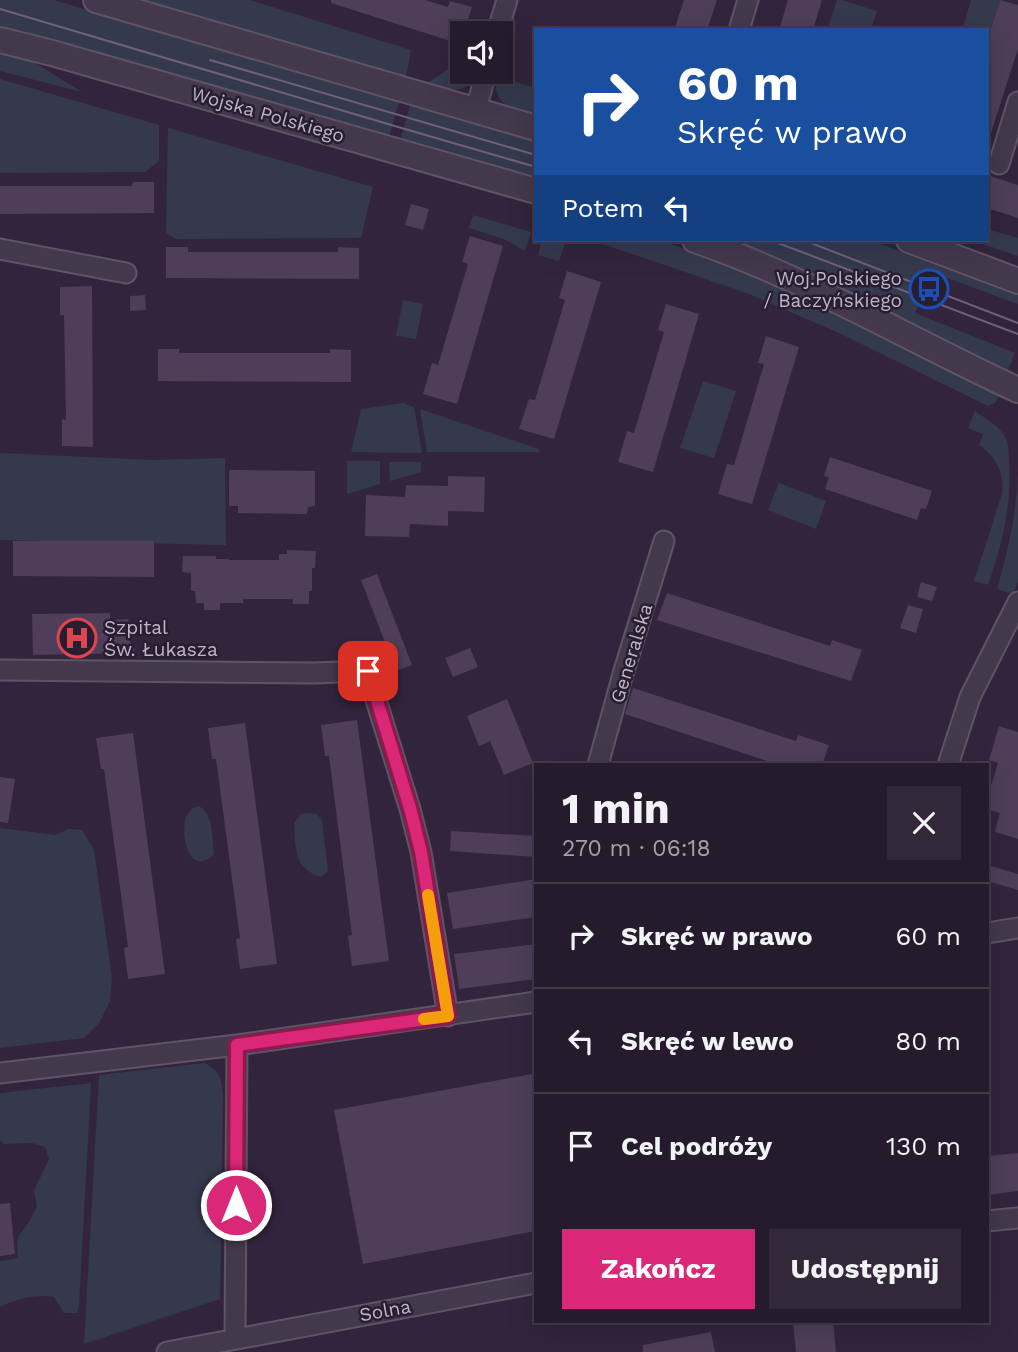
<!DOCTYPE html>
<html lang="pl">
<meta charset="utf-8">
<style>
:root{--surface:#261b2d;--page:#322839;--text:#f1f3f6;--muted:#a4a1aa;--line:#423949;--accent:#db2777}
body{margin:0;font-family:"Work Sans",sans-serif;background:var(--page);color:var(--text);height:100vh;display:flex;flex-direction:column;font-size:26px;white-space:nowrap}
*{box-sizing:border-box;margin:0}
p{font-size:23px;color:var(--muted)}
.icon{flex:none;width:38px;height:38px;fill:none;stroke:currentColor;stroke-width:2;stroke-linecap:round;stroke-linejoin:round}
.map{position:relative;flex:1;overflow:hidden}
.details{position:absolute;left:534px;top:763px;width:455px;height:560px;display:flex;flex-direction:column;background:var(--surface);border-radius:0px;box-shadow:0 7px 28px #0002,0 0 0 2px var(--line)}
.details>*{flex:none}
.top-card{position:absolute;left:534px;top:28px;width:455px;height:214px;border-radius:0px;box-shadow:0 7px 28px #0002,0 0 0 2px var(--line);background:#1a4fa0;color:#fff;overflow:hidden}
.controls{position:absolute;left:450px;top:21px;display:grid;gap:14px}
.controls a{display:grid;place-items:center;width:63px;height:63px;border-radius:0px;background:var(--surface);box-shadow:0 7px 28px #0002,0 0 0 2px var(--line);font-size:35px}
.pin{position:absolute;display:grid;place-items:center;width:60px;height:60px;color:#fff;margin:-30px;border-radius:14px;box-shadow:0 4px 10px #0006}
.me{position:absolute;width:77px;margin:-38px;rotate:0deg;stroke-linejoin:round;filter:drop-shadow(0 0 5px #0008)}
.turn{display:flex;align-items:center;gap:24px;height:147px;padding:0 28px;font-size:32px}
.turn .icon{width:91px;height:91px;stroke-width:2.5}
.turn b{display:block;font-size:49px;line-height:60px}
.then{display:flex;align-items:center;height:66px;padding:0 28px;background:#0003;gap:14px;font-size:26px}
.round{display:grid;place-items:center;flex:none;width:74px;height:74px;border-radius:0px;background:var(--page)}
.head{display:flex;align-items:center;justify-content:space-between;height:119px;padding:0 28px}
h1{font-size:42px;font-weight:700;line-height:52px}
.action{display:flex;gap:14px;margin-top:auto;padding:14px 28px}
.action a{flex:1;height:80px;border-radius:0px;background:var(--accent);color:#fff;font-size:28px;font-weight:700;line-height:80px;text-align:center}
.action a+a{background:var(--page);color:var(--text)}
ul{padding:0;list-style:none}
li{display:flex;align-items:center;gap:21px;height:105px;padding:0 28px;border-top:2px solid var(--line)}
li div{flex:1}
li b{display:block;font-size:26px}
li em{font-style:normal}
.map>svg:first-child{display:block}
</style>
<div class="map">
<svg width="1018" height="1352" viewBox="0 0 1018 1352">
<rect width="100%" height="100%" fill="#32243c"/>
<path fill="#35394d" d="M0,0H54L399,102L389,137L0,28Z
M141,0H250L411,50L406,77Z
M837,0H842L877,11L871,30H827Z
M971,0H1000L987,41V30H962Z
M0,49L19,53L82,92L0,71Z
M461,65H462V72H477C466,98 448,89 427,83L447,70Z
M497,76L535,88V115C514,108 490,105 497,76Z
M0,79L159,125V161L145,172L0,173Z
M410,105L535,141V180L400,141Z
M168,128L373,187L361,238L176,239L166,233Z
M473,215L531,232L525,251L504,239L469,228Z
M987,229L1018,238V256L971,240H987Z
M542,240H556L565,243L559,261L538,255Z
M627,240H659L740,269L793,291L860,324L999,395L995,403L988,406L839,333L749,294L603,244Z
M730,240H869L1018,294V304L931,272L915,313L1015,353L1007,372L813,275Z
M403,300L423,304L416,339L396,336Z
M703,381L736,391L714,458L680,448Z
M403,403L414,407L422,453L351,452L361,409Z
M420,409L539,449L540,452H427Z
M975,411C984,418 998,425 1004,435C1009,443 1009,453 1009,462C1012,505 1002,545 988,585L974,581L1002,494C1005,474 996,456 979,445L983,434L968,428Z
M0,453L154,460L225,458L226,545L0,540Z
M347,461H380V484L347,494Z
M389,462H421V472L390,481Z
M1018,464V582L1013,594L997,589C1009,547 1018,507 1018,464Z
M779,483L826,501L816,529L768,510Z
M199,806C214,815 212,838 214,854C189,879 180,835 186,817C187,815 192,809 193,808Z
M310,813L317,814L322,821L328,871L321,877C293,869 296,846 294,823L301,814Z
M0,828L56,835L68,829L82,830L94,850L112,978L110,1001L99,1023L84,1038L0,1048Z
M205,1063C221,1073 221,1077 223,1095L220,1299L84,1344L99,1075Z
M91,1083L79,1306L77,1313H64L54,1297C38,1294 15,1299 0,1307V1261L18,1258L17,1243L19,1236L29,1222L37,1206L34,1191L49,1159L45,1147L32,1143L4,1144L0,1140V1093Z"/>
<path fill="#4e3e59" d="M331,0H425L448,7L450,1L472,7L464,33H462L460,44L331,3Z
M684,0H717L707,30H674Z
M788,0H822L813,30H779Z
M1000,0L1018,5V49L990,136L987,135V41Z
M987,175L1018,185V218L987,208Z
M133,182H154V213L0,214V186H132Z
M411,204L429,209L423,230L405,225Z
M470,236L503,246L457,404L423,394L432,363L438,365L468,264L462,262Z
M166,247H188V252H338V247L359,248V279L166,278Z
M567,271L601,282L554,439L519,429L529,399L535,400L565,300L559,298Z
M92,286L93,447L62,446V419L66,420L64,315H60V287Z
M145,295L146,310L130,311V296Z
M666,304L699,314L653,472L618,462L627,431L634,433L664,332L658,330Z
M766,336L799,347L752,504L718,494L727,464L734,465L764,364L758,363Z
M158,349H179V353H330V349L351,350V382L158,381Z
M830,457L932,491L926,509L921,508L917,520L825,489L829,477L824,476Z
M229,470L315,471V506L308,507L307,514L238,513V506H229Z
M448,476L485,477L484,512L448,511V526L410,524L409,537L365,536L366,495L405,497L406,485L448,486Z
M13,541H154V577L13,576Z
M287,550L316,551L315,568H312V591H309V604H293V599H243V603H220V610H204V603H196L195,591H191V573L182,572L183,556H216V559H229V560H279V554H287Z
M377,574L412,665L396,671L361,580Z
M921,582L937,587L932,601L917,597Z
M667,593L830,646L832,640L862,650L851,681L657,620Z
M908,605L923,609L916,633L900,628Z
M110,613V620L128,619L135,635L129,639L136,653L33,655L32,614Z
M470,648L478,667L453,677L445,658Z
M633,688L796,741L798,735L829,745L822,765H779L625,714Z
M507,699L533,763L504,775L490,741L479,746L467,716Z
M357,720L389,961L352,966L348,936L352,935L329,756H325L321,725Z
M245,723L277,964L240,969L236,939L240,938L216,759H212L208,728Z
M999,726L1018,732V839L995,832L1000,813L987,809V799L998,763L989,760Z
M133,733L165,974L128,979L124,948L128,947L104,769H101L96,738Z
M0,777L15,779L8,823L0,822Z
M451,831L536,836V857L450,851Z
M987,865L1018,874V890L987,881Z
M536,879V917L453,929L447,893Z
M536,944V979L459,989L454,954Z
M532,1074L536,1093V1231L363,1264L334,1110Z
M1018,1153V1191L987,1195V1156Z
M10,1203L15,1254L0,1256V1204Z
M793,1321H833L836,1352H796Z
M711,1332L715,1352H643V1345Z"/>
<g fill="none" stroke-linecap="round" stroke-linejoin="round">
<defs>
<path id="minor" d="M739,30L748,0
M497,33L507,0
M476,110L486,72
M999,164L1018,102
M0,249L126,273
M0,670L313,673L367,671L410,809L421,852L448,1016
M598,765L623,674L664,541
M948,765L970,697L1018,602
M987,933L1018,928
M0,1073L237,1045L536,1002
M987,1221L1018,1218
M235,1339L237,1045
M167,1352L536,1283"/>
<path id="tertiary" d="M96,0L536,128
M0,40L52,53L536,191
M695,240C808,279 910,340 1018,390
M909,240L1018,281"/>
</defs>
<use href="#minor" stroke="#5f5367" stroke-width="23"/>
<use href="#tertiary" stroke="#5f5367" stroke-width="28"/>
<use href="#minor" stroke="#44384c" stroke-width="19"/>
<use href="#tertiary" stroke="#44384c" stroke-width="24"/>
<path stroke="#70617a" stroke-width="2" d="M0,9L398,127L536,167
M210,60L536,155
M770,240L1018,334
M803,240L1018,323"/>
</g>
<g fill="none" stroke-linecap="round" stroke-linejoin="round">
<defs>
<path id="route" d="M236,1205L237,1045L448,1016L421,852L410,808L368,671"/>
</defs>
<use href="#route" stroke="#8e194d" stroke-width="18"/>
<use href="#route" stroke="#db2777" stroke-width="12"/>
<path stroke="#f59e0b" stroke-width="12" d="M424,1019L448,1016L428,895"/>
</g>
<defs>
<symbol id="bus-ring" viewBox="-11 -11 22 22"><circle r="9.5" fill="#291d31" stroke="#1a4fb4" stroke-width="1.5"/><path d="M-5-6H5V4H4V6H2V4H-2V6H-4V4H-5ZM-3.5-4V0h7V-4ZM-3.5 1.2v1.5H-2V1.2ZM2 1.2v1.5H3.5V1.2Z" fill="#1a4fb4"/></symbol>
<symbol id="hospital-ring" viewBox="-11 -11 22 22"><circle r="9.5" fill="#291d31" stroke="#e0444e" stroke-width="1.5"/><path d="M-5-5h3v3.5h4V-5h3V5h-3V1.5h-4V5h-3Z" fill="#e0444e"/></symbol>
</defs>
<g fill-rule="evenodd">
<use href="#bus-ring" x="907" y="267" width="44" height="44"/>
<use href="#hospital-ring" x="55" y="616" width="44" height="44"/>
</g>
<g text-anchor="middle" stroke-width="5" stroke-linejoin="round" paint-order="stroke">
<g font-size="19" fill="#c0b4c7" stroke="#291d31">
<text transform="translate(268 114) rotate(16)" y="7">Wojska Polskiego</text>
<text transform="translate(631 653) rotate(-73)" y="7">Generalska</text>
<text transform="translate(385 1310) rotate(-10)" y="7">Solna</text>
</g>
<g font-size="19" fill="#c0b4c7" stroke="#291d31" text-anchor="end">
<text x="902" y="285">Woj.Polskiego<tspan x="902" dy="22">/ Baczyńskiego</tspan></text>
<text x="104" y="634" text-anchor="start">Szpital<tspan x="104" dy="22">Św. Łukasza</tspan></text>
</g>
</g>
</svg>
<div class="controls">
<a><svg class="icon" aria-label="sound" viewBox="0 0 24 24"><path d="M4 9h4l5-4v14l-5-4H4zM17 9q2 3 0 6"/></svg></a>
</div>
<div class="pin" style="left:368px;top:671px;background:#d93025"><svg class="icon" aria-label="arrive" viewBox="0 0 24 24"><path d="M6 21V4h12l-3 4 3 4H6"/></svg></div>
<svg class="me" style="left:236px;top:1205px" viewBox="-20 -20 40 40"><circle r="17" fill="#db2777" stroke="#fff" stroke-width="3"/><path d="M0-11L8 9 0 5-8 9z" fill="#fff"/></svg>
<div class="top-card">
<div class="turn"><svg class="icon" aria-label="right" viewBox="0 0 24 24"><path d="M7 20v-9h11M14 6l5 5-5 5"/></svg><div><b>60 m</b>Skręć w prawo</div></div>
<div class="then">Potem<svg class="icon" aria-label="left" viewBox="0 0 24 24"><path d="M17 20v-9H6M10 6l-5 5 5 5"/></svg></div>
</div>
<section class="details">
<div class="head"><div><h1>1 min</h1><p>270 m · 06:18</p></div><a class="round"><svg class="icon" aria-label="close" viewBox="0 0 24 24"><path d="M6 6l12 12M18 6L6 18"/></svg></a></div>
<ul>
<li><svg class="icon" aria-label="right" viewBox="0 0 24 24"><path d="M7 20v-9h11M14 6l5 5-5 5"/></svg><div><b>Skręć w prawo</b></div><em>60 m</em></li>
<li><svg class="icon" aria-label="left" viewBox="0 0 24 24"><path d="M17 20v-9H6M10 6l-5 5 5 5"/></svg><div><b>Skręć w lewo</b></div><em>80 m</em></li>
<li><svg class="icon" aria-label="arrive" viewBox="0 0 24 24"><path d="M6 21V4h12l-3 4 3 4H6"/></svg><div><b>Cel podróży</b></div><em>130 m</em></li>
</ul>
<div class="action"><a>Zakończ</a><a>Udostępnij</a></div>
</section>
</div>
